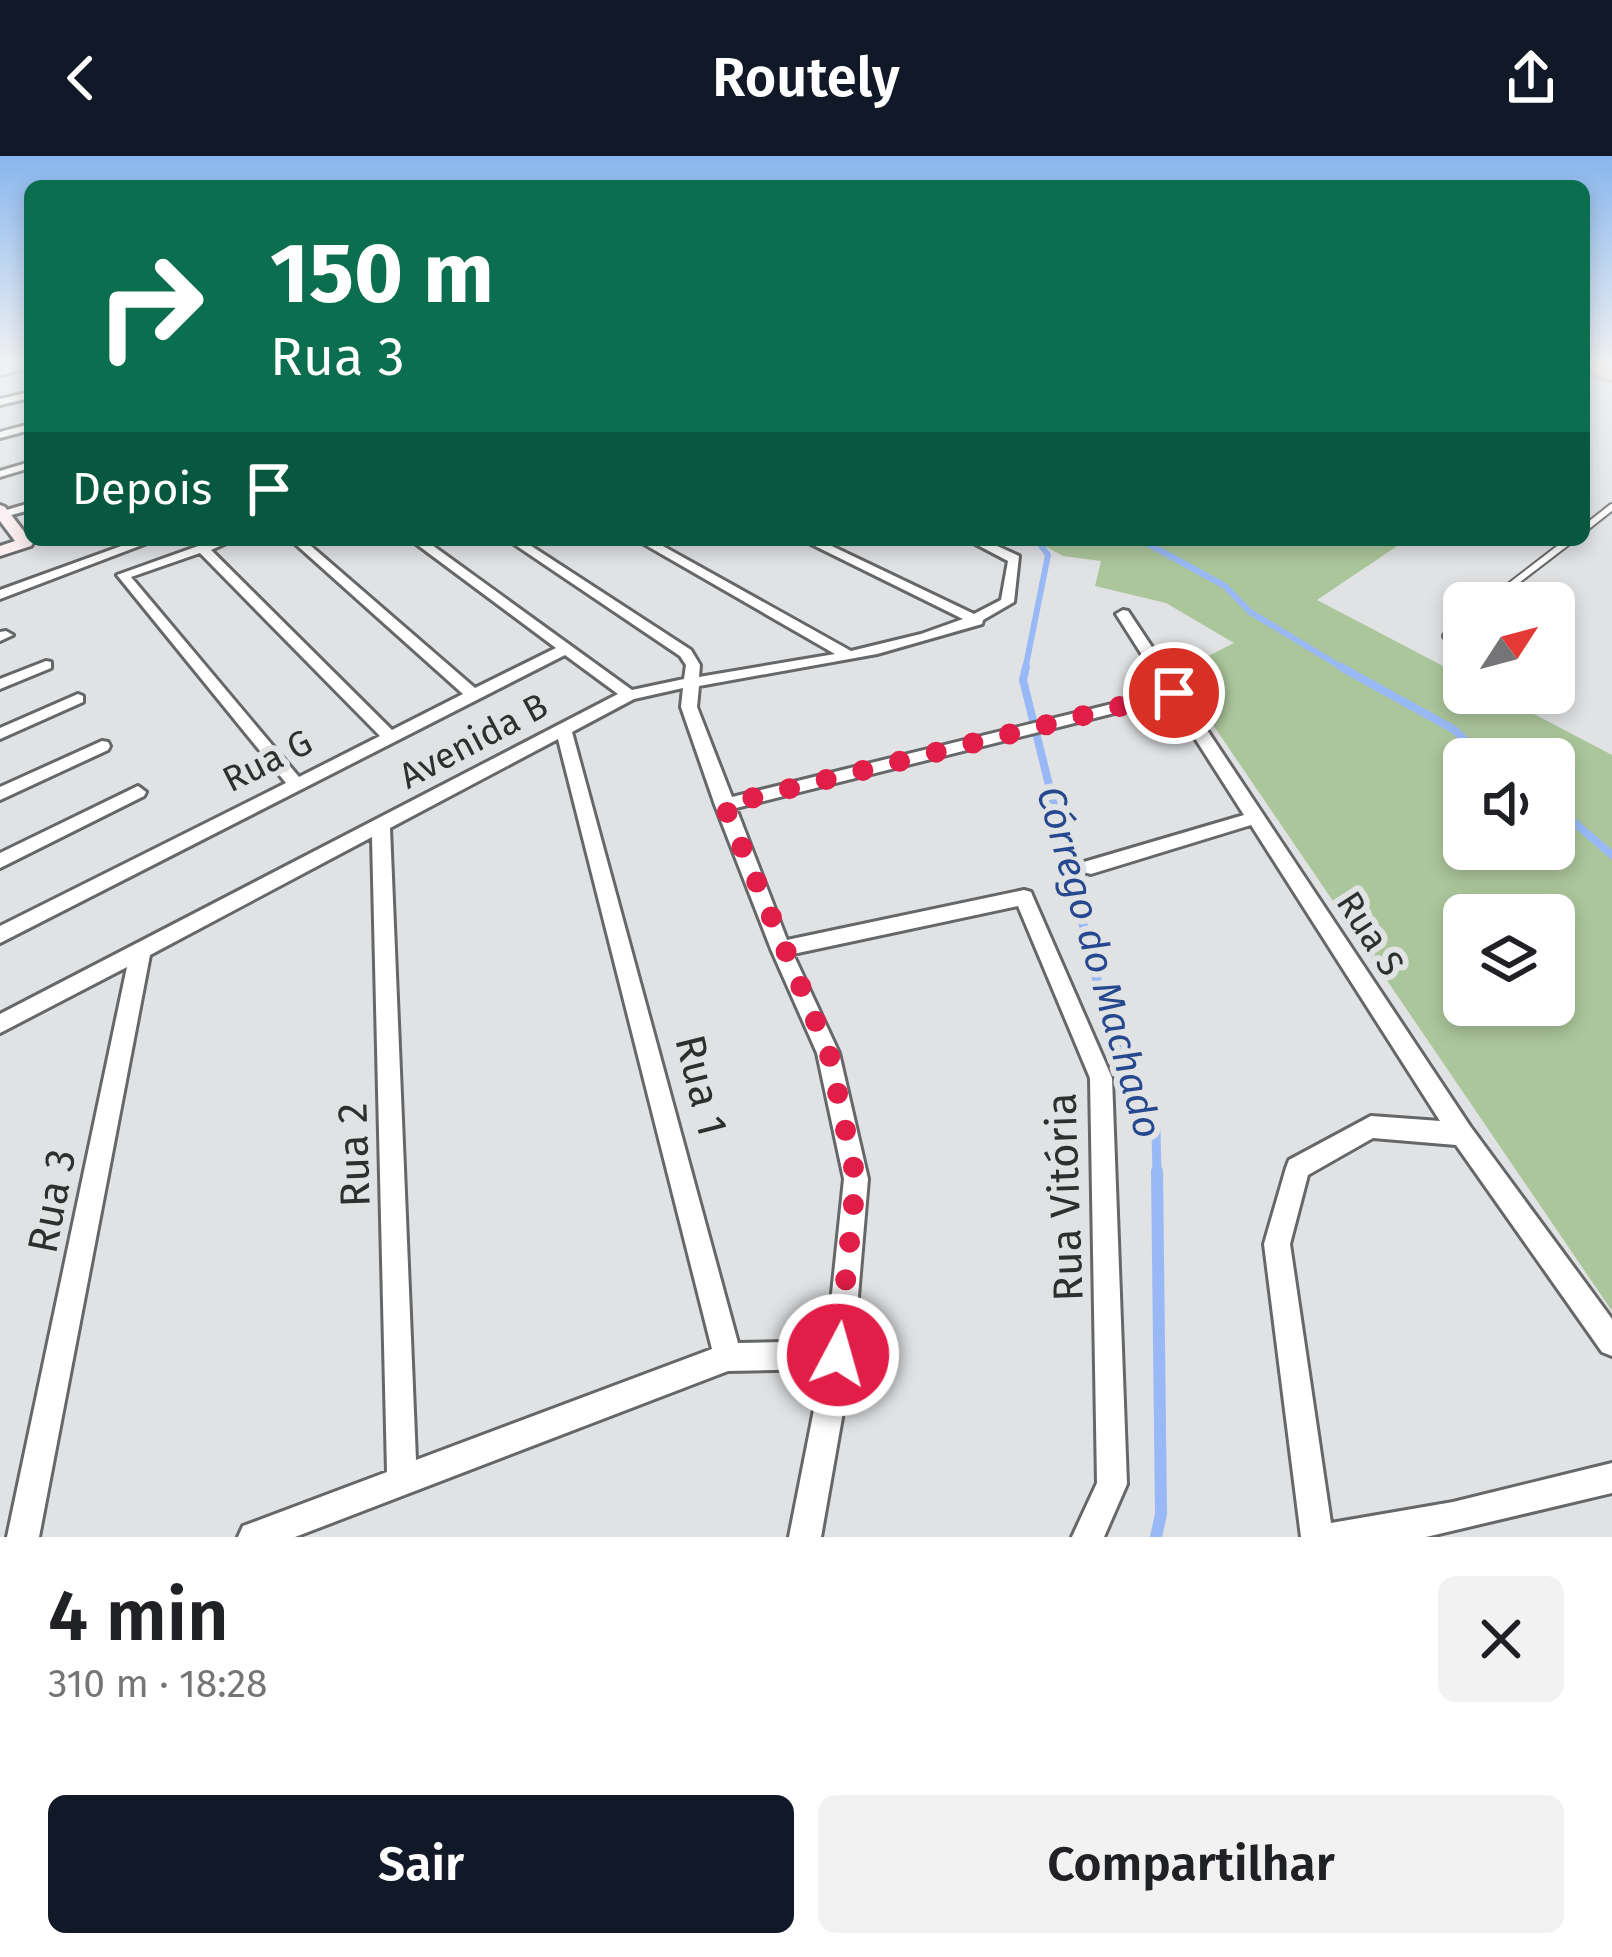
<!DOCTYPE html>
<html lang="pt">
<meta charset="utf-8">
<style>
:root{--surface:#fff;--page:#f2f2f2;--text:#202124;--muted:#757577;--accent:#111827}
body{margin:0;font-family:"Fira Sans",sans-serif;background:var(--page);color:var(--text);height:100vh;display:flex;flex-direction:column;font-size:45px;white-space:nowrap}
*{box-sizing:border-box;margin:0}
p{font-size:39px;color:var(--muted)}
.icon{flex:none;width:66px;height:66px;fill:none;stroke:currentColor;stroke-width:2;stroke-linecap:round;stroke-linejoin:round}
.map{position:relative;height:1381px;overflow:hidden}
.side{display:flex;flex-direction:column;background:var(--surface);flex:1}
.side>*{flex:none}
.top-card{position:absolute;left:24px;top:24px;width:1566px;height:366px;border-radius:18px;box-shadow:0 6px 18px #0003;background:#0b6e4f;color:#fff;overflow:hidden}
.needle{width:78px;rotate:54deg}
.buttons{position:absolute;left:1443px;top:426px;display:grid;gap:24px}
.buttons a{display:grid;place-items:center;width:132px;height:132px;border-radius:18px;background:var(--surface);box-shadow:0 6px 18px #0003;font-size:60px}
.pin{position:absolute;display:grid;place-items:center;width:102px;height:102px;color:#fff;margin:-51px;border:6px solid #fff;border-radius:50%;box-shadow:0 3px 12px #0007}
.me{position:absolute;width:132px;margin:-66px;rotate:6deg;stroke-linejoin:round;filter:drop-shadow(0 0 9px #0008)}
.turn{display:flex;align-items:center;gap:42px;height:252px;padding:0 48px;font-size:54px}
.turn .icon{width:156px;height:156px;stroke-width:2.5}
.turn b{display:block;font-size:84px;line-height:102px}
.then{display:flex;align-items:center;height:114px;padding:0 48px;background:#0003;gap:24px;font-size:45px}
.round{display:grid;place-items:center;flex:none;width:126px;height:126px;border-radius:18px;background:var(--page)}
.summary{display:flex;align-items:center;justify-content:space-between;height:204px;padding:0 48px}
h1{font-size:72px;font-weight:600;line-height:90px}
.action{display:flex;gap:24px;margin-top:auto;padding:24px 48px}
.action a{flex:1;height:138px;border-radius:18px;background:var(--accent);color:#fff;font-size:48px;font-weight:600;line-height:138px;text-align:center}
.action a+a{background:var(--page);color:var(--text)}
header{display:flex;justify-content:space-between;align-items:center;height:156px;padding:0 48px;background:var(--accent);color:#fff;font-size:54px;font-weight:600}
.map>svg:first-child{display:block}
</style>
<header><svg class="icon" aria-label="back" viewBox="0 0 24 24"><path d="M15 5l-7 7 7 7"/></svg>Routely<svg class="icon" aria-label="share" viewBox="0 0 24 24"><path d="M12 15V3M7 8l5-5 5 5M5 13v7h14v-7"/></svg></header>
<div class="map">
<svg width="1612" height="1381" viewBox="0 0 1612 1381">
<rect width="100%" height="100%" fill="#e0e2e4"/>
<path fill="#acc69b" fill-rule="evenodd" d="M1034,384H1406L1317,444L1464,521V537H1494L1612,599V1155L1177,516L1234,487L1166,447L1095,430L1101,405L1063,400ZM1464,603H1554V693H1464ZM1464,759H1554V849H1464Z"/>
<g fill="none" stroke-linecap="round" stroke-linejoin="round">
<path stroke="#99b9f6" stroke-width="6" d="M1141,384L1225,430L1250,456L1346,514
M1025,514L1048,399L1037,384"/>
<path stroke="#99b9f6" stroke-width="8" d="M1026,511L1023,524L1075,734
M1341,511L1453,573L1487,603
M1554,649L1612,699"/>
<path stroke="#99b9f6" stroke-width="9" d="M1074,731L1096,821L1156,975L1157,1018"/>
<path stroke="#99b9f6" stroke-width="12" d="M1156,1381L1161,1358L1157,1015"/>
<defs>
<path id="lane" d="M1584,373L1612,351
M1488,447L1570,384
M1446,480L1464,465"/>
<path id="street" d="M26,207H30V212L0,219V213Z
M30,236V242L0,249V243Z
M30,268V274L0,282V276Z
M30,306V312L0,321V315Z
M30,347V354L0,362V356Z
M138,384H155L0,443V434Z
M215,384H233L211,394L392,574L463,538L291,384H304L475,532L556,492L411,384H425L632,534L684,523L686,509L680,500L508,384H522L691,494L700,509L699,521L835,498L637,384H652L851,495L921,478L963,463L803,384H819L974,458L1001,444L1008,405L968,384H984L1019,400L1014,446L983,464L982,468L877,498L699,530L697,551L732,641L1165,535L1116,458L1123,454L1128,455L1470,970L1612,1163V1200L1602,1196L1456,989L1373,982L1308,1019L1290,1088L1331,1367L1453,1346L1612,1307V1337L1426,1381H1301L1264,1088L1286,1012L1289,1004L1371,960L1440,965L1251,669L1091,718L1084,716L1082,711L1084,706L1244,659L1170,543L736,652L787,784L1024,734L1031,736L1033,741L1112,922L1127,1328L1104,1381H1072L1097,1327L1090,922L1018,750L793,798L839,897L868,1023L853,1199L821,1381H789L822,1213L728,1215L295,1381H238L243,1370L387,1316L372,681L150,799L39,1381H7L127,811L0,877V858L618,538L565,499L0,787V770L286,627L117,419ZM200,397L380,580L299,621L131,421ZM683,532L681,551L715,649L771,793L817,897L844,1023L827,1185L738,1187L572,576L634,543ZM558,583L712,1193L416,1304L390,672Z
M6,475L13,479L0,485V476Z
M46,505L51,506V512L0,533V523Z
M78,538L83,540V546L0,583V572Z
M102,585L108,586L110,590L108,594L0,644V631Z
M138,630L146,636L144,640L0,712V697Z"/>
<path id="secondary" d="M0,349L5,351L33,387L31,390L0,400V390L15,385L0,365Z"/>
<path id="highway" d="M1584,207L1612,214V224L1584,216Z"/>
</defs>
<use href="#lane" stroke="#666768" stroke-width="10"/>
<use href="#street" stroke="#666768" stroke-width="6"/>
<use href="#secondary" stroke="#666768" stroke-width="6"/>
<use href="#highway" stroke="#b2939a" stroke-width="6"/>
<use href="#lane" stroke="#fff" stroke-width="6"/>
<use href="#street" fill="#fff" fill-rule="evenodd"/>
<use href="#secondary" fill="#fdeff2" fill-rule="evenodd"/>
<use href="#highway" fill="#f9c9d3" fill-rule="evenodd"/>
</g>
<linearGradient id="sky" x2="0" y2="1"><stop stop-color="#88b6ee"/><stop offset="0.52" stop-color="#f1f2f3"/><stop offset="1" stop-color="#f1f2f3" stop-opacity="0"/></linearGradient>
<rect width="1612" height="400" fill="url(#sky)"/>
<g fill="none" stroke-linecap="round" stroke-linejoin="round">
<path stroke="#e11d48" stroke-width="21" stroke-dasharray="0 37.8" d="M838,1199L856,1023L829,897L724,649L1174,537"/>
</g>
<g text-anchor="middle" stroke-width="12" stroke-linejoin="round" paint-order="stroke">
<g font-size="36" fill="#2e2f2f" stroke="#e0e2e4">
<text transform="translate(473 584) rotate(-28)" y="13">Avenida B</text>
<text transform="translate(267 604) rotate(-27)" y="13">Rua G</text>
<text transform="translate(1371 777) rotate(57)" y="13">Rua S</text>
</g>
<g font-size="39" font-style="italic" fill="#25488f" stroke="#e0e2e4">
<text transform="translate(1100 806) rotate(74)" y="14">Córrego do Machado</text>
</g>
<g font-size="42" fill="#2e2f2f" stroke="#e0e2e4">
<text transform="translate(702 929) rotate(76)" y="15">Rua 1</text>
<text transform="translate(353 999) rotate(-92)" y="15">Rua 2</text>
<text transform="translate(1064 1041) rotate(-92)" y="15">Rua Vitória</text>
<text transform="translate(51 1045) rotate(-79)" y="15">Rua 3</text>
</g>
</g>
</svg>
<div class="buttons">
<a><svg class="needle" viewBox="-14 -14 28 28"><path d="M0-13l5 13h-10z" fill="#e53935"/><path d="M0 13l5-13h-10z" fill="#757577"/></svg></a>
<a><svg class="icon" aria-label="sound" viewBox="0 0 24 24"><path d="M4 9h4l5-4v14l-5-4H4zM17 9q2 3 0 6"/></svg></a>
<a><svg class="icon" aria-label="layers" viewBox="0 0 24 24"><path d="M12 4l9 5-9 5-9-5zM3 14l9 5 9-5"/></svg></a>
</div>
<div class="pin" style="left:1174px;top:537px;background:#d93025"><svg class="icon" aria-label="arrive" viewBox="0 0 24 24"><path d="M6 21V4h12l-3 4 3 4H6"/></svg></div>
<svg class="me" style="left:838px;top:1199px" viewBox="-20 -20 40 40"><circle r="17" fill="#e11d48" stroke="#fff" stroke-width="3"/><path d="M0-11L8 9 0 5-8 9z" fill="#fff"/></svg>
<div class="top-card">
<div class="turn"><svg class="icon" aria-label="right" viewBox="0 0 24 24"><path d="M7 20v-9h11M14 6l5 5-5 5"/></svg><div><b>150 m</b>Rua 3</div></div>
<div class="then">Depois<svg class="icon" aria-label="arrive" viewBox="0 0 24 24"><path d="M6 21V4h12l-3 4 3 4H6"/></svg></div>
</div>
</div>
<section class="side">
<div class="summary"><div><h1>4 min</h1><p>310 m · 18:28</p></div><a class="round"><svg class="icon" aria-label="close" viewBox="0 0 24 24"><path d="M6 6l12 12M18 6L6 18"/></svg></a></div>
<div class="action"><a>Sair</a><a>Compartilhar</a></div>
</section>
